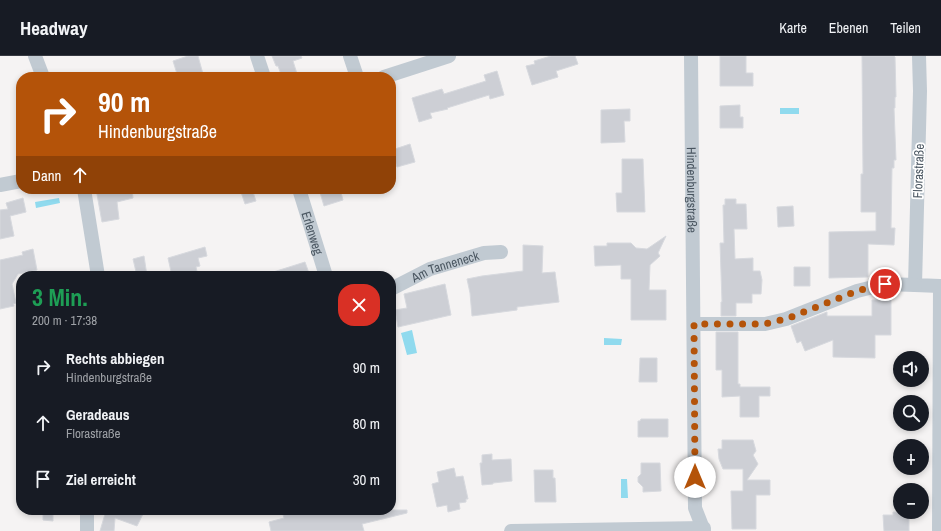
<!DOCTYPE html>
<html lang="de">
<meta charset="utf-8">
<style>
:root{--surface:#171b24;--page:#20242c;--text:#f1f3f6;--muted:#9ea1a6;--line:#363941}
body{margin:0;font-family:"Archivo Narrow",sans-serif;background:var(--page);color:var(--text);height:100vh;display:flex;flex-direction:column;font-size:15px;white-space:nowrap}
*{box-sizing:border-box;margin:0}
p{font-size:13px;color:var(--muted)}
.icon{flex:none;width:22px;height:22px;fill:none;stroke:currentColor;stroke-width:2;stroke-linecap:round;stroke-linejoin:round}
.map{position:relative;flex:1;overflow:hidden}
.drawer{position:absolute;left:16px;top:215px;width:380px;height:244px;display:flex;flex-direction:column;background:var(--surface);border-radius:16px;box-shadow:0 2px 6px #0003}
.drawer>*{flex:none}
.guide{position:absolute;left:16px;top:16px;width:380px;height:122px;border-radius:16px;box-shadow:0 2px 6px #0003;background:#b45309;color:#fff;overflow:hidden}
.buttons{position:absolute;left:893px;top:295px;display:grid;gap:8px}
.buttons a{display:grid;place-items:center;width:36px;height:36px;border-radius:50%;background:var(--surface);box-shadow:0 2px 6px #0003;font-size:20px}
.pin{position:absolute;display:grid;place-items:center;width:34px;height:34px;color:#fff;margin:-17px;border:2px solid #fff;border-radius:50%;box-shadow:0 1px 4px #0007}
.me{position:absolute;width:44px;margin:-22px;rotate:0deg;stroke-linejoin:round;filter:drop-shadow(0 0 3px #0008)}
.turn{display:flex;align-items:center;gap:14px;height:84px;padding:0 16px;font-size:18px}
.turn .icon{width:52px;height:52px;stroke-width:2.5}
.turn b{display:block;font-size:28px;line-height:34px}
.then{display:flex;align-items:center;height:38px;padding:0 16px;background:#0003;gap:8px;font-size:15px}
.round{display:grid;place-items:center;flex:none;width:42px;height:42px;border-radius:16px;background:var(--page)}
.summary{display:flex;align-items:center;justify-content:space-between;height:68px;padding:0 16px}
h1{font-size:24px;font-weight:800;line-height:30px;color:#1e9e55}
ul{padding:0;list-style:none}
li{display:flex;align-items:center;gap:12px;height:56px;padding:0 16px}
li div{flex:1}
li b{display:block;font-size:15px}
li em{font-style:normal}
header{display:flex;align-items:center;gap:24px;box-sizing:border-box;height:56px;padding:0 20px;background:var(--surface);border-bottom:1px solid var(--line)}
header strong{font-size:19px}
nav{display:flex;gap:22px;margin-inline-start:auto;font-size:14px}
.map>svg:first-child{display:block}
</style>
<header>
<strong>Headway</strong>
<nav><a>Karte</a><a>Ebenen</a><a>Teilen</a></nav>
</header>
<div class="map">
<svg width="941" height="475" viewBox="0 0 941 475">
<rect width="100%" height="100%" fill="#f5f3f3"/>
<path fill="#90daee" d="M780,52H799V58H780Z
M59,142L60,147L36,152L35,146Z
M412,274L417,297L407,299L401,277Z
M604,282L622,283L621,289H604Z
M621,423H627L628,442H621Z"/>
<path fill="#cdcfd5" stroke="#d7d9de" d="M188,0H198L203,18L195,21H178L173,5Z
M272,0H301L302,2L293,5L298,21H282L278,10H276Z
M551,0H575L578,8L556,15L558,21L532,29L526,10L535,8L534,5Z
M720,0H746V17H753V30H720Z
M862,0H894L895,1L896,41H895V52H894L896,104H894V112H892L891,172H895L894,189L868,188V221L829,222V176L876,175V156H861V118H863Z
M497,15L504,39L490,43L489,39L447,52L448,53L430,57L432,62L419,66L412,42L442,33L444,38L486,25L484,19Z
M740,49V61H743V72H720V50Z
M630,53V65H624L625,86L601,87V54Z
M410,88L415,106L397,111L392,94Z
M622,103H643L645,156H617L616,137H622Z
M96,133H132L133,142L117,146L119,163L102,166Z
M240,133H252L256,145L245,148Z
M319,133H340L343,144L324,150Z
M23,142L26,156L10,160L14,180L0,183V154L8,153L6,147Z
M725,143H736V148H746L747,173H734L735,203L753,202V215H760L762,224L761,238H752V247H736V260H721V246H722L720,187H724L723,149H725Z
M793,150L794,170L778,171L777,151Z
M666,180L658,197L660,200L650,209L649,234H666V264H631V223H621V209L595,210L594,190H607V187H631L636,192L647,193Z
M523,189L543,190L542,217L555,216L559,246L517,251V254L472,260L470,237L467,223L482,220L523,215Z
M205,191L207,200L198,202L200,210L196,211L198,220H172L168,202Z
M33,193L37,214L18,218L12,228L16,247L13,248L14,250L0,253V204L23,199L22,196Z
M144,200L147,220H137L133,203Z
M305,206L310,220H268L267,218Z
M794,211H810V230H794Z
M445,228L451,259L398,271L395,254L407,252L404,238Z
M872,244H891V279H875V302L833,301V284L805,295L801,285L797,287L791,270L827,256V260H872Z
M716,276H738V328H740V331H770V340H759V361H740V340L722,341V314H716Z
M640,302H657V326H639Z
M641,363H668V381H638V365H640Z
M722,384H753L756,395L753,399L758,408L747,424H770V439H756V473H732L731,435H743V413H723L719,403L718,393H722Z
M492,398V404L511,403L512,425L493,427V428L482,429L480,407H482V399Z
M641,407H660L661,435L643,436V431L638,426V421L641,418Z
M454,412L456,421L463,420L468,443H466V446L459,447L460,453L448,456L447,449L437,451L432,428L439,426L437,416Z
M534,414H553V422H555L556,446H535Z
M43,454H53V465L43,464Z
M97,454H145L137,470L115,462L114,475H100L105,458L97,455Z
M288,454H407V457L362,468L364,475H271L269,466L284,462L282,455Z
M893,456H909V475H884L883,459H893Z"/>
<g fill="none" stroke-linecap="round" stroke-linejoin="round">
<g stroke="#c1cad2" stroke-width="14">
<path d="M35,0L43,21"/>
<path d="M257,0L264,21"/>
<path d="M350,0L357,21"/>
<path id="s1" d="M691,0L695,452L704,475"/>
<path d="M919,0L920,35L915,229L940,230L939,475"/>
<path d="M384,21L449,0"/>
<path d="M0,129L21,125"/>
<path d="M84,133L98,220"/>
<path id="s2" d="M299,133L326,220"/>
<path id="s3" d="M391,233L430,213L484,197L501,196"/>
<path d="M694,268H765L786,263L857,235L885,228L915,229"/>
<path d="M87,475V454"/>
<path d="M511,475L704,472"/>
</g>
</g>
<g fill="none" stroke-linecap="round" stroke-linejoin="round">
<path stroke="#b45309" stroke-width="7" stroke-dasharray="0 12.6" d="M695,421L694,268H764L786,263L857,235L885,228"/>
</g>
<g text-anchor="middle" stroke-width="3.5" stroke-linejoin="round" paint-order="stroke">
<g font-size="13" fill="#4a5661" stroke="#fff">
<text transform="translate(918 115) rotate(-88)" y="5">Florastraße</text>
<text dy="5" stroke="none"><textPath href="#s1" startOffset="134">Hindenburgstraße</textPath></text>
<text dy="5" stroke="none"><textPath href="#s2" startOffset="46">Erlenweg</textPath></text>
<text dy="5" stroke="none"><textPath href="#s3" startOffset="59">Am Tanneneck</textPath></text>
</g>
</g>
</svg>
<div class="buttons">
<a><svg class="icon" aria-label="sound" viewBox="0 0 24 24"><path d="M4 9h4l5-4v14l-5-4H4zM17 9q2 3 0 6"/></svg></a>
<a><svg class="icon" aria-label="search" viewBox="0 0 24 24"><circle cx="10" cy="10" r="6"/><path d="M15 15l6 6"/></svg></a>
<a>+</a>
<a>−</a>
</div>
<div class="pin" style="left:885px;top:228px;background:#d93025"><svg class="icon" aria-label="arrive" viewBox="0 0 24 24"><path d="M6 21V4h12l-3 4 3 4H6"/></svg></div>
<svg class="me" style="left:695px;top:421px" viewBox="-20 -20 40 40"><circle r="19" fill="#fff"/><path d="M0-13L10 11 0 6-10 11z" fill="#b45309"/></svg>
<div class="guide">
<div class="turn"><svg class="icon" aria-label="right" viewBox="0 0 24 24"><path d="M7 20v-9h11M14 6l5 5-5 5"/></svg><div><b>90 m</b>Hindenburgstraße</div></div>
<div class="then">Dann<svg class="icon" aria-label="ahead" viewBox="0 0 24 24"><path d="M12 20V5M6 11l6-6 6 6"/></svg></div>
</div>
<section class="drawer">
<div class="summary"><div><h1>3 Min.</h1><p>200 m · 17:38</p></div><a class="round" style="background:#d93025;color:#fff"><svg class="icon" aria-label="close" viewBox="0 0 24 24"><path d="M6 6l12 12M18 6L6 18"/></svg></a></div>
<ul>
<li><svg class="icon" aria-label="right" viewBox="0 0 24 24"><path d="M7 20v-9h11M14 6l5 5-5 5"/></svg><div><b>Rechts abbiegen</b><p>Hindenburgstraße</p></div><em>90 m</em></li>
<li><svg class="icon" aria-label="ahead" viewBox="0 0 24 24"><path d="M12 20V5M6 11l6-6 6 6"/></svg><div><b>Geradeaus</b><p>Florastraße</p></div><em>80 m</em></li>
<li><svg class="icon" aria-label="arrive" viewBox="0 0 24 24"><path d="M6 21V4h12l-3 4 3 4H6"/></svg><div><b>Ziel erreicht</b></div><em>30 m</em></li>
</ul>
</section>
</div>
